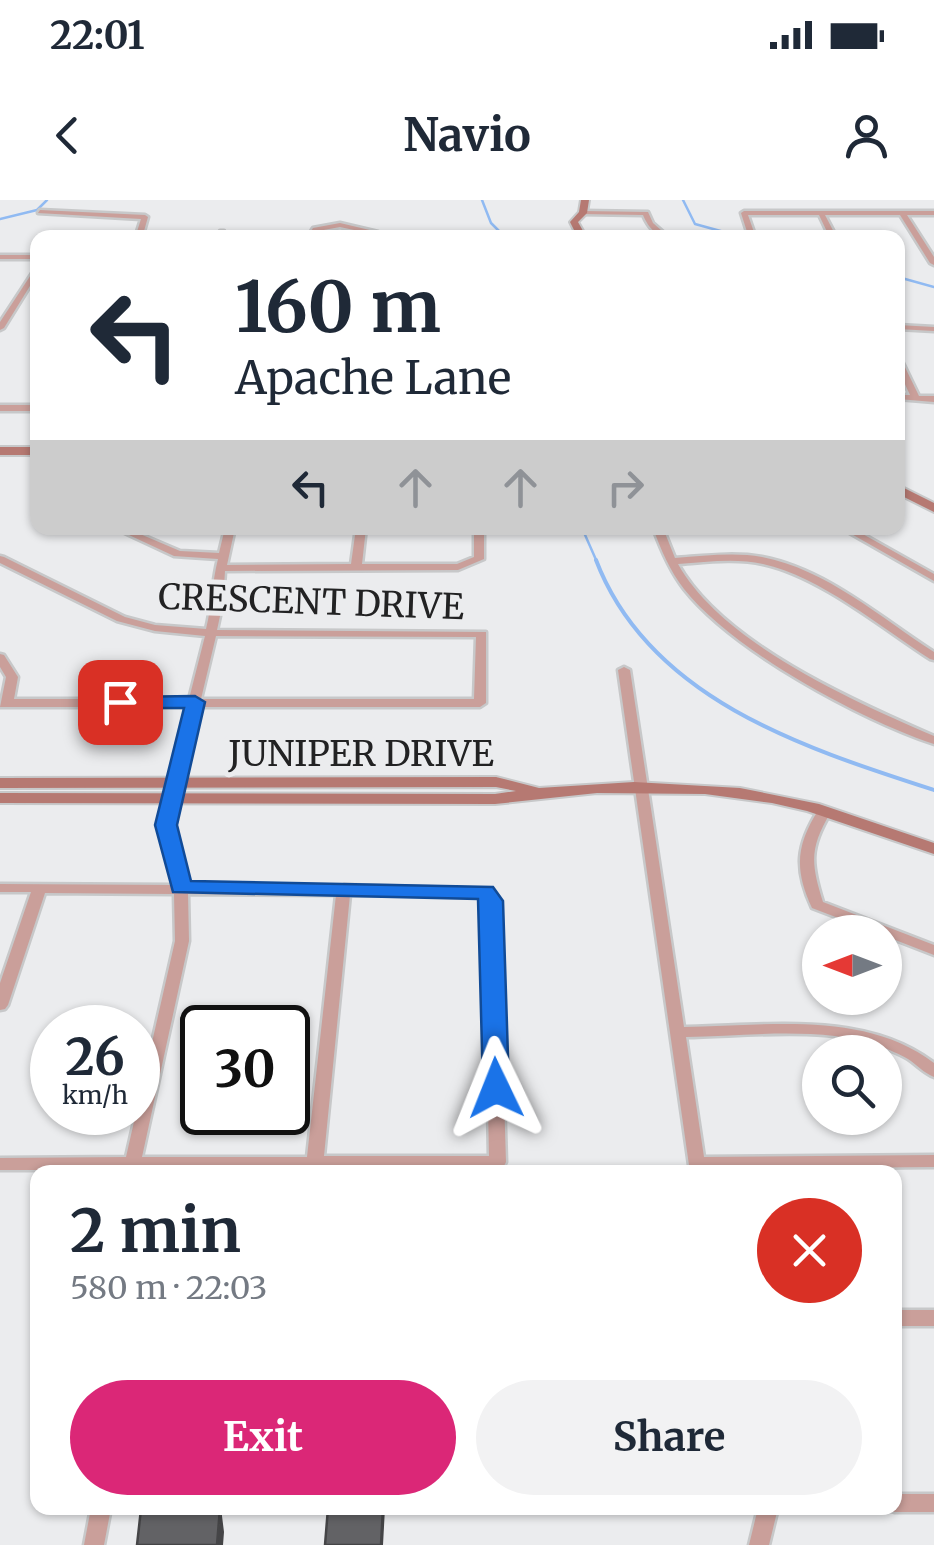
<!DOCTYPE html>
<meta charset="utf-8">
<style>
:root{--surface:#fff;--page:#f2f2f3;--text:#1f2937;--muted:#747a83;--accent:#db2777}
body{margin:0;font-family:Merriweather,serif;background:var(--page);color:var(--text);height:100vh;display:flex;flex-direction:column;font-size:38px;white-space:nowrap}
*{box-sizing:border-box;margin:0}
p{font-size:32px;color:var(--muted)}
.icon{flex:none;width:55px;height:55px;fill:none;stroke:currentColor;stroke-width:2;stroke-linecap:round;stroke-linejoin:round}
.map{position:relative;flex:1;overflow:hidden}
.drawer{position:absolute;left:30px;top:965px;width:872px;height:350px;display:flex;flex-direction:column;background:var(--surface);border-radius:20px;box-shadow:0 2px 8px #0004}
.drawer>*{flex:none}
.banner{position:absolute;left:30px;top:30px;width:875px;height:305px;border-radius:20px;box-shadow:0 2px 8px #0004;background:#fff;color:var(--text);overflow:hidden}
.needle{width:65px;rotate:270deg}
.controls{position:absolute;left:802px;top:715px;display:grid;gap:20px}
.controls a{display:grid;place-items:center;width:100px;height:100px;border-radius:50%;background:var(--surface);box-shadow:0 2px 8px #0004;font-size:50px}
.speed{position:absolute;left:30px;top:805px;display:flex;gap:20px;font-size:50px;font-weight:700;text-align:center}
.speed>*{display:grid;place-content:center;width:130px;height:130px;border-radius:50%;background:var(--surface);box-shadow:0 2px 8px #0004;line-height:1}
.speed small{font-size:25px;font-weight:400}
.speed .limit{border:5px solid #111;border-radius:15px;background:#fff;color:#111}
.pin{position:absolute;display:grid;place-items:center;width:85px;height:85px;color:#fff;margin:-42px;border-radius:20px;box-shadow:0 5px 15px #0006}
.me{position:absolute;width:110px;margin:-55px;rotate:358deg;stroke-linejoin:round;filter:drop-shadow(0 0 8px #0008)}
.turn{display:flex;align-items:center;gap:35px;height:210px;padding:0 40px;font-size:45px}
.turn .icon{width:130px;height:130px;stroke-width:2.5}
.turn b{display:block;font-size:70px;line-height:85px}
.lanes{display:flex;align-items:center;height:95px;padding:0 40px;background:#0003;justify-content:center;gap:50px;direction:ltr}
.lanes .off{opacity:.35}
.round{display:grid;place-items:center;flex:none;width:105px;height:105px;border-radius:52px;background:var(--page)}
.summary{display:flex;align-items:center;justify-content:space-between;height:170px;padding:0 40px}
h1{font-size:60px;font-weight:700;line-height:75px}
.primary-button{display:flex;gap:20px;margin-top:auto;padding:20px 40px}
.primary-button a{flex:1;height:115px;border-radius:60px;background:var(--accent);color:#fff;font-size:40px;font-weight:700;line-height:115px;text-align:center}
.primary-button a+a{background:var(--page);color:var(--text)}
.status{display:flex;justify-content:space-between;align-items:center;height:70px;padding:0 50px;background:var(--surface);direction:ltr}
.status svg{height:28px;fill:currentColor}
header{display:flex;justify-content:space-between;align-items:center;height:130px;padding:0 40px;background:var(--surface);font-size:45px;font-weight:700}
.map>svg:first-child{display:block}
</style>
<div class="status"><b>22:01</b><svg viewBox="0 0 49 12"><path d="M0 12V9h3v3zM5 12V6h3v6zM10 12V3h3v9zM15 12V0h3v12zM26 1h20v11H26zM47 4h2v5h-2z"/></svg></div>
<header><svg class="icon" aria-label="back" viewBox="0 0 24 24"><path d="M15 5l-7 7 7 7"/></svg>Navio<svg class="icon" aria-label="person" viewBox="0 0 24 24"><circle cx="12" cy="8" r="4"/><path d="M4 21q1-7 8-7t8 7"/></svg></header>
<div class="map">
<svg width="934" height="1345" viewBox="0 0 934 1345">
<rect width="100%" height="100%" fill="#ebecee"/>
<g fill="none" stroke-linecap="round" stroke-linejoin="round">
<path stroke="#90baf2" stroke-width="2.5" d="M482,0L491,23L506,38
M683,0L695,24L746,38
M0,19L37,10L47,0
M898,77L934,87
M582,328L597,362"/>
<path stroke="#90baf2" stroke-width="4" d="M596,360C649,499 804,548 934,590"/>
<defs>
<path id="street" d="M40,10L145,15L148,17L142,38H135L141,19L38,13Z
M583,11L648,12L653,23L670,38C657,38 648,27 643,15L581,14Z
M744,11H934V15H907L934,57V65L930,63L900,15H825L837,38H830L819,15H748L756,38H749L741,13Z
M340,23L378,32L380,38H373V34L340,27L318,31L314,38H307L313,28Z
M220,31H224L225,38H218Z
M0,55H38V59H0Z
M38,64V73L4,128L0,130V122Z
M898,125L934,127V131L898,129Z
M898,159L902,161L919,196H934V202L898,199V195H910L898,169Z
M0,205H38V211H0Z
M114,328H126L180,351L219,353L225,328H235L227,365L351,364L356,328H366L362,364H457L474,357V328H484V359L458,370L225,371L223,402L217,430L486,432V503L480,507H200L173,625L187,685L339,687L344,685L490,689L498,701L506,962L504,966L498,968L140,970L139,972H123V970H0V958L126,957L175,741L174,694L45,693L8,805L5,809L0,810V783L31,692H0V684L173,685L159,625L188,507H0L6,477L0,467V454L4,455L18,477L14,499H189L205,436L155,431L117,421L0,363V356L4,357L125,417L155,425L206,429C212,406 212,382 218,359L174,356ZM216,436L476,437L474,499H201ZM188,694L336,695L307,957H142L189,741ZM350,695L481,696L484,701L489,956H324Z
M653,328H663L675,358C704,356 734,352 762,357C826,369 881,418 934,452V460L930,459C882,428 819,376 763,364C736,358 706,362 678,364C722,443 853,501 934,536V544C861,520 732,450 684,389C670,371 661,350 653,328Z
M841,328H852L934,374V381Z
M624,467L630,470L684,827C766,826 865,810 934,863V877C924,873 917,865 908,859C900,854 889,850 880,846C822,826 747,836 686,837L704,957L934,955V967L706,969V972H690L618,470Z
M824,608L831,612C809,648 811,664 823,702L934,745V755L885,736V732H875L812,708C794,669 796,645 819,609Z
M895,1110H934V1126H895Z
M895,1294H934V1312H895L888,1310L887,1308H895Z
M91,1308H111L104,1345H84Z
M758,1308H778L769,1345H749Z"/>
<path id="secondary" d="M581,0H589L587,13L578,22L587,38H578L570,22L579,12Z
M0,247H38V255H0Z
M898,285L934,303V312L898,294Z
M496,577L539,588L634,582L740,588L819,604L934,643V654L807,611L772,603L705,594L597,593L495,604L0,603V593L495,594L516,591L496,587L0,588V578Z"/>
</defs>
<use href="#street" stroke="#c7c8c9" stroke-width="5"/>
<use href="#secondary" stroke="#c7c8c9" stroke-width="4"/>
<use href="#street" fill="#ca9f9a" fill-rule="evenodd"/>
<use href="#secondary" fill="#b67972" fill-rule="evenodd"/>
</g>
<path fill="#454547" d="M221,1308L224,1332L223,1345H217Z
M383,1308H385L383,1345H381Z"/>
<path fill="#626265" stroke="#454547" stroke-width="2.5" d="M220,1308L217,1345H137L141,1309Z
M328,1308H383L381,1345H325Z"/>
<path fill="#1a73e8" stroke="#114b97" stroke-width="2.5" d="M195,496L205,502L177,625L191,681L493,687L503,701L509,888L505,894H487L483,888L478,699L173,692L155,625L184,508H120L110,502L120,497Z"/>
<g text-anchor="middle" stroke-width="10" stroke-linejoin="round" paint-order="stroke">
<g font-size="35" fill="#222223" stroke="#ebecee">
<text transform="translate(311 402) rotate(2)" y="12">CRESCENT DRIVE</text>
<text x="361" y="566">JUNIPER DRIVE</text>
</g>
</g>
</svg>
<div class="controls">
<a><svg class="needle" viewBox="-14 -14 28 28"><path d="M0-13l5 13h-10z" fill="#e53935"/><path d="M0 13l5-13h-10z" fill="#747a83"/></svg></a>
<a><svg class="icon" aria-label="search" viewBox="0 0 24 24"><circle cx="10" cy="10" r="6"/><path d="M15 15l6 6"/></svg></a>
</div>
<div class="speed"><div>26<small>km/h</small></div><div class="limit">30</div></div>
<div class="pin" style="left:120px;top:502px;background:#d93025"><svg class="icon" aria-label="arrive" viewBox="0 0 24 24"><path d="M6 21V4h12l-3 4 3 4H6"/></svg></div>
<svg class="me" style="left:496px;top:888px" viewBox="-20 -20 40 40"><path d="M0-17L14 15 0 8-14 15z" fill="#1a73e8" stroke="#fff" stroke-width="4"/></svg>
<div class="banner">
<div class="turn"><svg class="icon" aria-label="left" viewBox="0 0 24 24"><path d="M17 20v-9H6M10 6l-5 5 5 5"/></svg><div><b>160 m</b>Apache Lane</div></div>
<div class="lanes"><svg class="icon" aria-label="left" viewBox="0 0 24 24"><path d="M17 20v-9H6M10 6l-5 5 5 5"/></svg><svg class="icon off" aria-label="ahead" viewBox="0 0 24 24"><path d="M12 20V5M6 11l6-6 6 6"/></svg><svg class="icon off" aria-label="ahead" viewBox="0 0 24 24"><path d="M12 20V5M6 11l6-6 6 6"/></svg><svg class="icon off" aria-label="right" viewBox="0 0 24 24"><path d="M7 20v-9h11M14 6l5 5-5 5"/></svg></div>
</div>
<section class="drawer">
<div class="summary"><div><h1>2 min</h1><p>580 m · 22:03</p></div><a class="round" style="background:#d93025;color:#fff"><svg class="icon" aria-label="close" viewBox="0 0 24 24"><path d="M6 6l12 12M18 6L6 18"/></svg></a></div>
<div class="primary-button"><a>Exit</a><a>Share</a></div>
</section>
</div>
